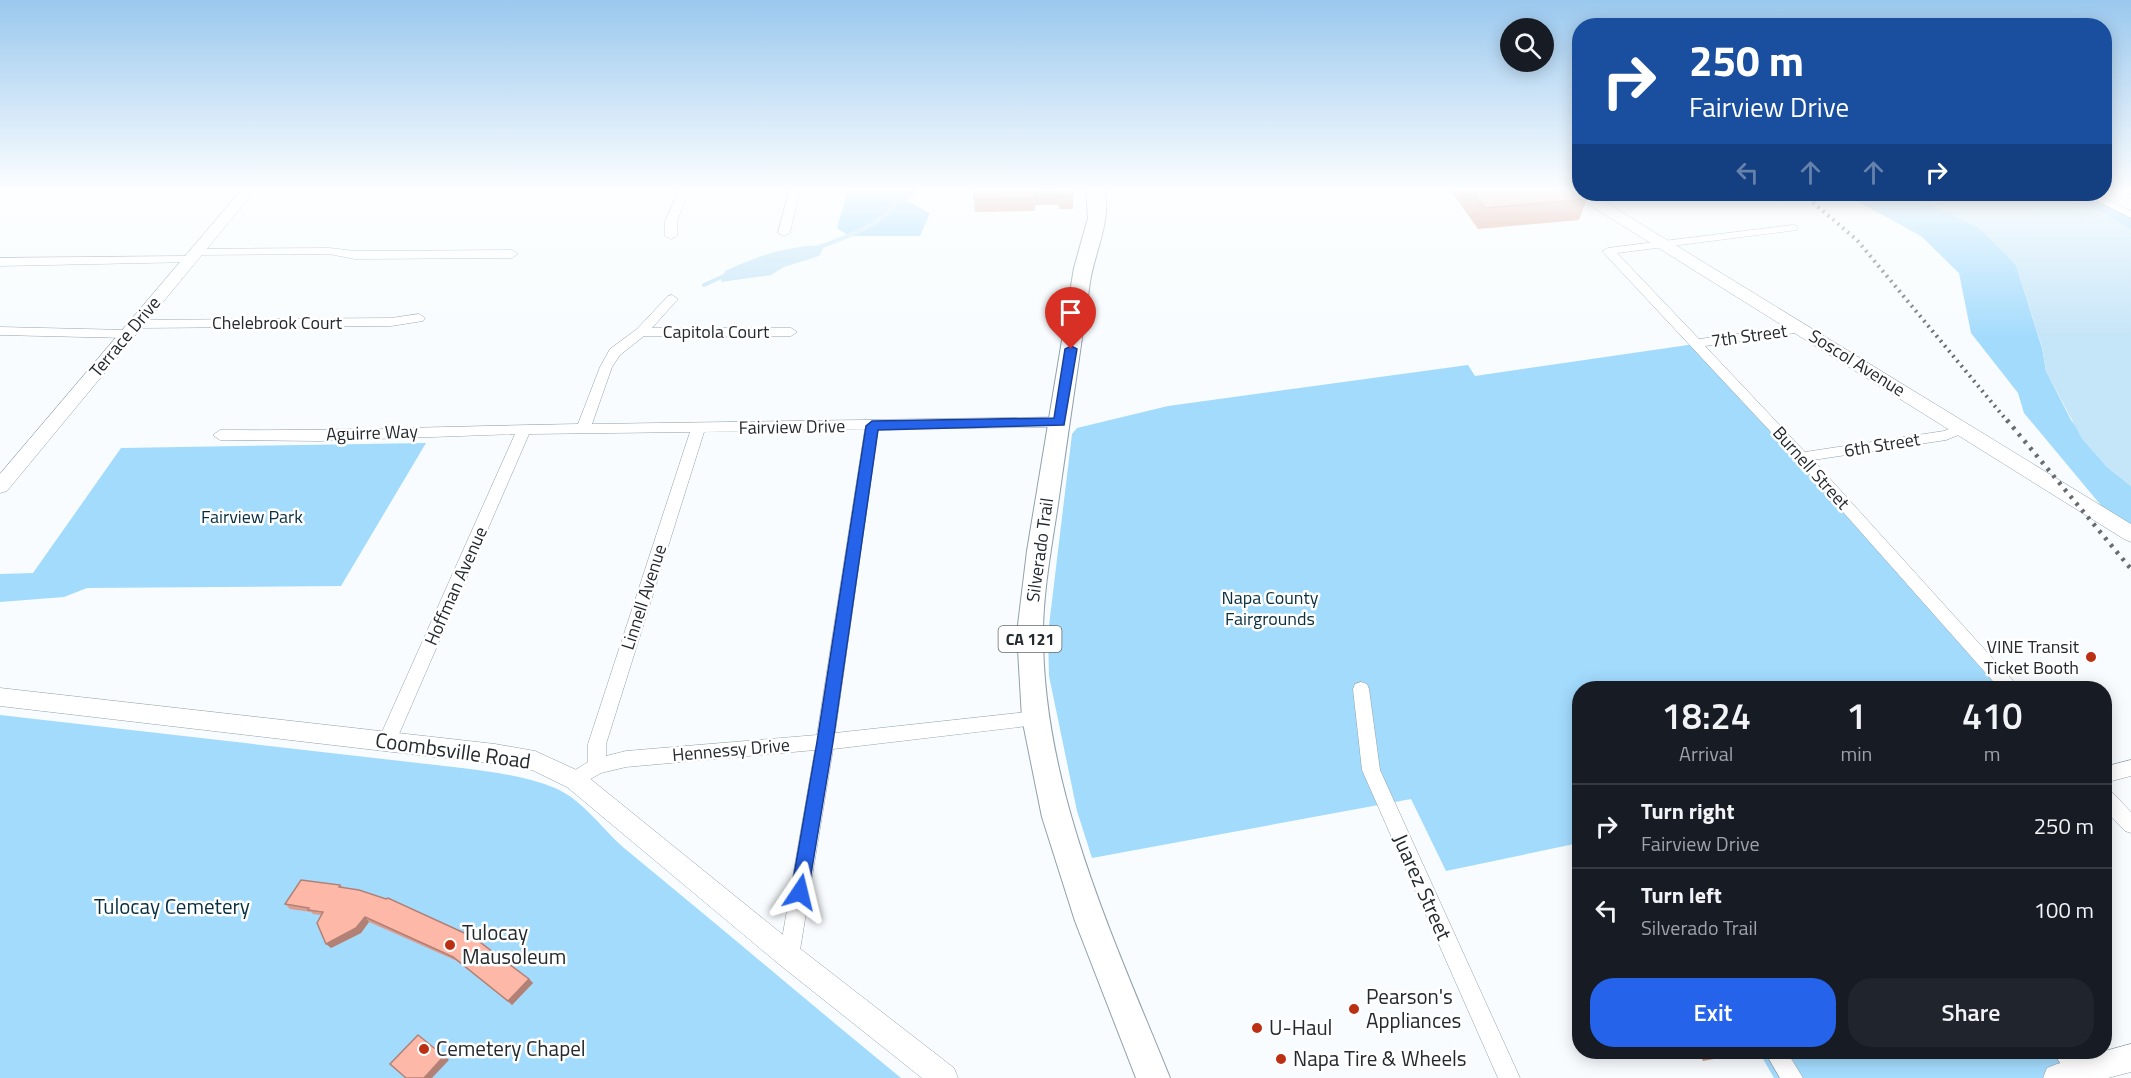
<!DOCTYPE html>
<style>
:root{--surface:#171b24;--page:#20242c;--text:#f1f3f6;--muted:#9ea1a6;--line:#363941;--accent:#2563eb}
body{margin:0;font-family:"Titillium Web",sans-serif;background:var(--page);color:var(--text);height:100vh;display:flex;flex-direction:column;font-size:22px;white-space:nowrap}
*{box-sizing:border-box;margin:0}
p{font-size:20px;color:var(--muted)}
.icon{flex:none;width:33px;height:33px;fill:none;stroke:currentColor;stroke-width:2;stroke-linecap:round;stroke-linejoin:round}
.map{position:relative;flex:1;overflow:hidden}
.drawer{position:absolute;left:1572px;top:681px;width:540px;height:378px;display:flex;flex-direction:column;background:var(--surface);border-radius:24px;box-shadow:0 3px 15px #0003}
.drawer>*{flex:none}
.top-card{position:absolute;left:1572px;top:18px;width:540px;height:183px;border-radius:24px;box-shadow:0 3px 15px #0003;background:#1a4fa0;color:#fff;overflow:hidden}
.fabs{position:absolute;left:1500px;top:18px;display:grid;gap:12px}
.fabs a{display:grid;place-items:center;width:54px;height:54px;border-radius:50%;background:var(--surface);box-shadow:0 3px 15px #0003;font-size:30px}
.pin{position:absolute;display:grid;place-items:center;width:51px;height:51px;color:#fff;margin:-62px -26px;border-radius:50% 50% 50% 0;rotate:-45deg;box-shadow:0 0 6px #0007}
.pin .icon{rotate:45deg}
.me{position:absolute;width:66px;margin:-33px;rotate:10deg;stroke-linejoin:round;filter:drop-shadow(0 0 4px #0008)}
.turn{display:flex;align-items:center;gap:21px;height:126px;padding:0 18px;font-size:27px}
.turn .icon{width:78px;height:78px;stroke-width:2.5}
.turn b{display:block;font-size:42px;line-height:51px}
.lanes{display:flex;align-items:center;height:57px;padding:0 18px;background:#0003;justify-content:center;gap:30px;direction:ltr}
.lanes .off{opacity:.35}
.eta{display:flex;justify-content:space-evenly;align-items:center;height:102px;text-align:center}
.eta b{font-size:36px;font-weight:600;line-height:42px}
.primary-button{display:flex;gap:12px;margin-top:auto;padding:12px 18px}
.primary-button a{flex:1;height:69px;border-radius:24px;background:var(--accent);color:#fff;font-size:24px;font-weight:600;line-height:69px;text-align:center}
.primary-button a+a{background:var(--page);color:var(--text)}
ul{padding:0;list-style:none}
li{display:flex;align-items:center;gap:18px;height:84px;padding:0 18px;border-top:2px solid var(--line)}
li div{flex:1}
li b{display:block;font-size:22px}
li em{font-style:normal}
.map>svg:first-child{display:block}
</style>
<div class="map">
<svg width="2131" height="1078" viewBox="0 0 2131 1078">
<rect width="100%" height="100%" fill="#f8fcfe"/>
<path fill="#a3dbfd" d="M846,188H918L907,201L930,213L920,236H849L837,228L849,188Z
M1844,194H1910L1978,227L1994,241L2016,265L2042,348L2046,371L2071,420L2106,466L2131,486V526L2104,509L2024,413L2018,393L1971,333L1959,273L1921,236Z
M2069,194H2088L2131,215V230Z
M1695,344L2009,688H1580L1579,843L1446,871L1411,799L1092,858L1077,811L1049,676L1048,634L1072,434L1077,428L1168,406L1468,365L1475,376Z
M426,443L341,586L87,588L64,597L0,602V574L33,573L121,448Z
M0,715L462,768C493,772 526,776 555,788C583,800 602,829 624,848C717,924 808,1002 901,1078H0Z
M1759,1052H2063L2079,1073L2057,1078H1774Z"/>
<path fill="#c5e5f8" d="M1910,194H2069L2131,230V486L2106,466L2082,439L2046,371L2042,347L2016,265L1978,227Z
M825,245L819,256L784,267L771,275L721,282L725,271C763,254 783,247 825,245Z"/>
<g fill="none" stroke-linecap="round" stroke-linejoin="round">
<path stroke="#c5e5f8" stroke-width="4" d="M820,247C850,235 893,223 902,188
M704,285L726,275"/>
<defs>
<path id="minor" d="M680,188H690L677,221V236L671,239L665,236V221Z
M790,188H800L790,233L784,236L778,233Z
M2083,194H2096L2131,211V218Z
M1793,225L1797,226V230L1617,253L1699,339L1806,325L1808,328L1802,332L1705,346L1805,452L1944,431L1961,424L1966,426L1968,429L1966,432L1946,440L1813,460L2015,683L2017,688H1999L1797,460L1602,251L1608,248Z
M329,248L355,251L512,250L518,254L512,258L355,259L329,254L195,255L189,252L195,249Z
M189,256L193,258V262L0,266V258Z
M672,295L678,299L652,328H791L797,332L791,336H644L620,355L612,367L592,424L1060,417L1067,422L1060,427L878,429L835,733L1036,711L1042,713L1045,718L1042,723L1036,725L833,749L799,956L796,963L789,966L782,963L779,956L815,750L626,767L601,773L575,788L569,786L566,780L569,774L588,762V744L690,432L529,434L396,741L393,746L387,748L381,746L378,741L515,434L320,441L220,440L213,435L220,430C339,431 459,426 578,424L600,367L610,349L637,329L668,296ZM865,429L817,735L626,751L606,756V744L704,432Z
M419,314L425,318L423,321L391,326L136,328L130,324L136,320L391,318Z
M0,327L127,330L133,334L127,338L0,335Z
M1361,682L1367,684L1369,689L1380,770L1520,1078H1498L1362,770L1353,689L1355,684Z
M2131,760V776L2104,783V767Z
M2104,788L2110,790L2131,812V833L2125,831L2104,809Z
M1765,1052H1787L1803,1078H1780Z
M2053,1052H2076L2090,1073L2088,1078H2070Z"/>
<path id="tertiary" d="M243,188H257L7,491L0,493V474Z
M0,688L495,744L535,751L583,773L798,947L954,1068L958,1078H922L780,965L567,787L532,770L495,764L0,706Z
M2131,1044V1072L2108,1078H2043L2047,1068L2057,1064Z"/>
<path id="secondary" d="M1580,190V194H1592L2131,524V542L2124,539L1577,197L1574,194Z"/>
<path id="primary" d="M1086,188H1104C1112,221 1095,250 1090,282C1080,354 1069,425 1059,497C1053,540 1043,589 1043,634C1043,789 1113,937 1170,1078H1136L1075,921L1042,817L1022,718L1017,633L1027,551L1074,268L1088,218Z"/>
</defs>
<use href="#minor" stroke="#91a1ac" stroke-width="1"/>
<use href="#tertiary" stroke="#91a1ac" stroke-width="1"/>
<use href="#secondary" stroke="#91a1ac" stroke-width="1"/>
<use href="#primary" stroke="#91a1ac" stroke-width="2"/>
<use href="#minor" fill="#fff" fill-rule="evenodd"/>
<use href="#tertiary" fill="#fff" fill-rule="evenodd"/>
<use href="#secondary" fill="#fff" fill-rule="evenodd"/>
<use href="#primary" fill="#fff" fill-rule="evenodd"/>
<path stroke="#676c70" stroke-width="4" stroke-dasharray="2 4.5" stroke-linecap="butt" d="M1803,194L1857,240L2008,422"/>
<path stroke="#676c70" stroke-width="4.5" stroke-dasharray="3 6" stroke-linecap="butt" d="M2007,420L2131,569"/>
</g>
<path fill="#da9e90" d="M1073,188V209H1059V205H1035V211L975,212L974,199Z
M1449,188H1569L1587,199L1579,220L1478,229Z
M340,885L343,887L529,979L533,983L512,1005L457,961L369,922L361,933L331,948L321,915L313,914L311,912L290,909L285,904Z
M1698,1052H1748L1746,1053L1703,1061Z"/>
<path fill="#b28176" d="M365,917L369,922L361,933L331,948L326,944Z
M529,979L533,983L512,1005L508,1001Z
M444,1056L449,1060L432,1078H424Z"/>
<path fill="#feb8a8" stroke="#b28176" stroke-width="1.5" d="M974,188H1073V196H1059V192H1035V198L974,199Z
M1470,188H1569L1587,199L1485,208Z
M301,880L340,885L339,887L359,890L386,899L388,898L473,937L529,979L508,1001L453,957L365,917L356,928L326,944L317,923L323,912L308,910L309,908L285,904Z
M418,1035L444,1056L424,1078H406L390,1064Z"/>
<linearGradient id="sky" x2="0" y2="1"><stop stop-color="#9ac8ee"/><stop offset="0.56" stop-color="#fcfeff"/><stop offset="1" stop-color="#fcfeff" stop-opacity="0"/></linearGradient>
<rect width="2131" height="338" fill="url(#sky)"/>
<path fill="#2563eb" stroke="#184099" stroke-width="1.5" d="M1071,346L1077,349L1064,425L878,430L833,742L808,892L806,897L800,900L793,897L791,892L817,742L866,426L872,421L1054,418L1065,349Z"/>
<g fill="#bb3013" stroke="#fff" stroke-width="2">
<circle cx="2091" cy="657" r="6"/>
<circle cx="450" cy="945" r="6"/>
<circle cx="1354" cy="1009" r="6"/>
<circle cx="1257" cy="1028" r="6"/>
<circle cx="424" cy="1049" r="6"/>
<circle cx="1281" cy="1059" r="6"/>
</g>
<g text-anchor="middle" stroke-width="5" stroke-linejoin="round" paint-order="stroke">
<rect fill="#fff" stroke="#666a6d" stroke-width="1.5" x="998.5" y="626" width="63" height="26" rx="4.5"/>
<g font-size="16" font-weight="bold" fill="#242a2e">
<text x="1030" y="645">CA 121</text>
</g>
<g font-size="18" fill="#242a2e" stroke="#fff">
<text x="277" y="329">Chelebrook Court</text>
<text x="716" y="338">Capitola Court</text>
<text transform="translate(1749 336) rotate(-8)" y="6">7th Street</text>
<text transform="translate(125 337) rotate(-50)" y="6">Terrace Drive</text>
<text transform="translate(1857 363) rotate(32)" y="6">Soscol Avenue</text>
<text transform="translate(792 427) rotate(-1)" y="6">Fairview Drive</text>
<text transform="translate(372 433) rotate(-2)" y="6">Aguirre Way</text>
<text transform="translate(1882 445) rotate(-9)" y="6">6th Street</text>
<text transform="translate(1811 468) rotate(48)" y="6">Burnell Street</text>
<text transform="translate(1040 550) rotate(-82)" y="6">Silverado Trail</text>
<text transform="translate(456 586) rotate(-66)" y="6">Hoffman Avenue</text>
<text transform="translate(644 597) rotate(-72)" y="6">Linnell Avenue</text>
<text transform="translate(731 750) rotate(-5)" y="6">Hennessy Drive</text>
</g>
<g font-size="18" fill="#072f42" stroke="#fff">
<text x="252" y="523">Fairview Park</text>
<text x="1270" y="604">Napa County<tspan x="1270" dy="21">Fairgrounds</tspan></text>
</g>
<g font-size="18" fill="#242a2e" stroke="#fff" text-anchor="end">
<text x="2079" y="653">VINE Transit<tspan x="2079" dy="21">Ticket Booth</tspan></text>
</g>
<g font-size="21" fill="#242a2e" stroke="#fff">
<text transform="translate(453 751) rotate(8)" y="7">Coombsville Road</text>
<text transform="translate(1422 887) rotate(66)" y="7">Juarez Street</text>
</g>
<g font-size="21" fill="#072f42" stroke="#fff">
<text x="172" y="914">Tulocay Cemetery</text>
</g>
<g font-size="21" fill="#242a2e" stroke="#fff" text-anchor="start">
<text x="462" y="940">Tulocay<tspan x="462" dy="24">Mausoleum</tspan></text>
<text x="1366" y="1004">Pearson's<tspan x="1366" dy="24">Appliances</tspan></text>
<text x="1269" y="1035">U-Haul</text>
<text x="436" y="1056">Cemetery Chapel</text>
<text x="1293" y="1066">Napa Tire &amp; Wheels</text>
</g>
</g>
</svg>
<div class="fabs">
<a><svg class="icon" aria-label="search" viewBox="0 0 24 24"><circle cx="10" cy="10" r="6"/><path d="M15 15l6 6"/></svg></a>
</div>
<div class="pin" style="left:1071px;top:349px;background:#d93025"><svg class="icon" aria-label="arrive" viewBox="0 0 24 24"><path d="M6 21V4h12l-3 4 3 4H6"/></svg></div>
<svg class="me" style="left:800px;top:892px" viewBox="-20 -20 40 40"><path d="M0-17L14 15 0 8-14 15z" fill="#2563eb" stroke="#fff" stroke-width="4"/></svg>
<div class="top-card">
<div class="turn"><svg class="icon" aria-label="right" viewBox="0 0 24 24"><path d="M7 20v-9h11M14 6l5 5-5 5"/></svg><div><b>250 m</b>Fairview Drive</div></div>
<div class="lanes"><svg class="icon off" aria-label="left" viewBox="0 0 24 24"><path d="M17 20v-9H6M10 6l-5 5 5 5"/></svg><svg class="icon off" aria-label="ahead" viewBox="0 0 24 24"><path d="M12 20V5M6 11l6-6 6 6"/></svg><svg class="icon off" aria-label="ahead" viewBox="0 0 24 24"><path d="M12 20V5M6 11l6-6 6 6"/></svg><svg class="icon" aria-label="right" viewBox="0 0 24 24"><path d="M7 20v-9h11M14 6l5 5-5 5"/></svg></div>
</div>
<section class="drawer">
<div class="eta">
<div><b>18:24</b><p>Arrival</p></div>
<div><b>1</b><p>min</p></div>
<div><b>410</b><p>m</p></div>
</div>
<ul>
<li><svg class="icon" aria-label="right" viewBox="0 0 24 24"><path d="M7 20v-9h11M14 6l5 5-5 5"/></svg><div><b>Turn right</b><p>Fairview Drive</p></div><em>250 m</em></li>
<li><svg class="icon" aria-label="left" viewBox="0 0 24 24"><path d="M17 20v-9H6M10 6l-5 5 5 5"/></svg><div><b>Turn left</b><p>Silverado Trail</p></div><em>100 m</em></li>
</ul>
<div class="primary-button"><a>Exit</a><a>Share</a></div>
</section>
</div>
